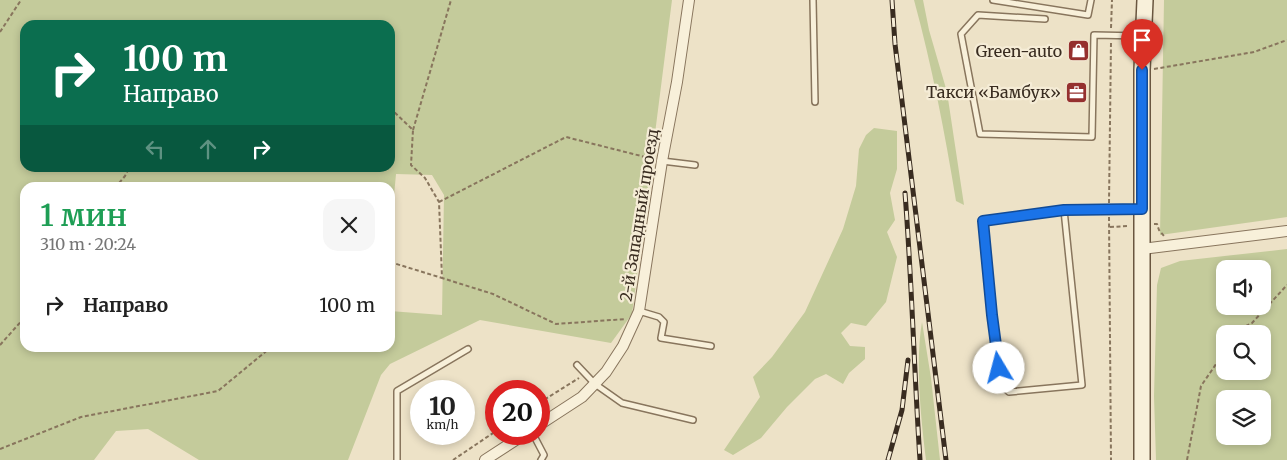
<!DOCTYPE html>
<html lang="ru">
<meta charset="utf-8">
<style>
:root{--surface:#fff;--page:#f6f6f6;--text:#222;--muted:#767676}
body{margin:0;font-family:Merriweather,serif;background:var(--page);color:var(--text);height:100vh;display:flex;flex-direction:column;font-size:19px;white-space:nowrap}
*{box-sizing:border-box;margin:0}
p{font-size:16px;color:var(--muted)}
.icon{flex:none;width:28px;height:28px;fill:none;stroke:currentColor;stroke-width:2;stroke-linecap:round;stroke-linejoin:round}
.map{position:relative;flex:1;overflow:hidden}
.drawer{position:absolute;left:20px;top:182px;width:375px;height:170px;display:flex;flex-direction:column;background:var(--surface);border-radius:15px;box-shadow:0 2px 8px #0003}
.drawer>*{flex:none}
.top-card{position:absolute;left:20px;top:20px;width:375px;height:152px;border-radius:15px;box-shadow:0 2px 8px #0003;background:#0b6e4f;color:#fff;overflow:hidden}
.buttons{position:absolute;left:1216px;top:260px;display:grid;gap:10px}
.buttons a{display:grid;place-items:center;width:55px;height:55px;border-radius:10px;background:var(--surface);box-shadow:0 2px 8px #0003;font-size:25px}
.speed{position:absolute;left:410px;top:380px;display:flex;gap:10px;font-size:25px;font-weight:700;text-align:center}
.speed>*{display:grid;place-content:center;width:65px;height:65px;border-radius:50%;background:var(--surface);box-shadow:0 2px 8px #0003;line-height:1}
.speed small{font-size:12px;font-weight:400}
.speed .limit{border:8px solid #d22;background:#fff;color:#111}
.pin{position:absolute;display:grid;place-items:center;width:42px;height:42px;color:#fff;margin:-51px -21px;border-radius:50% 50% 50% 0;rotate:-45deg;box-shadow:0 0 5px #0007}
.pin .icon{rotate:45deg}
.me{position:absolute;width:55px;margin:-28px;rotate:352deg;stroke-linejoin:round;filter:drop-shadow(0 0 4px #0008)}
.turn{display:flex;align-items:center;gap:18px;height:105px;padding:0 20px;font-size:22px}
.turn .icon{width:65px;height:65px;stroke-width:2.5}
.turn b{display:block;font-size:35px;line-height:42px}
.lanes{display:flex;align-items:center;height:48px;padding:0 20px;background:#0003;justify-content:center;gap:25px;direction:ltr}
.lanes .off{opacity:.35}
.round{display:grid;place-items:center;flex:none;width:52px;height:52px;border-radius:15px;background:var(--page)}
.overview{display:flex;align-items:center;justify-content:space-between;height:85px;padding:0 20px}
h1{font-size:30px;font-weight:600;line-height:38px;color:#1e9e55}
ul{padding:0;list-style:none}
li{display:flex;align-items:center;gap:15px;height:75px;padding:0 20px}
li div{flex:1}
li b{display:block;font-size:19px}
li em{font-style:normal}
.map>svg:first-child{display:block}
</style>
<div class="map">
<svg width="1287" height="460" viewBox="0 0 1287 460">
<rect width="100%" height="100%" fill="#ede2c7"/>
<path fill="#c4cb9b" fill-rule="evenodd" d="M0,0H672L632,314L611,343L480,320L390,364L381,375L348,460H199L148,429L116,431L94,460H0ZM25,25H390V168H25ZM396,174L432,175L444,195L442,315L390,311V348H25V188H390V239Z
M914,0H923L929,30L947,92L964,205L956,201C945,133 932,66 914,0Z
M1164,0H1287V217L1160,235Z
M874,128L897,131V169L890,193L895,220L887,232L897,257L886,302L866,326L851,323L841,333L850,346L865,347V359L849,373L843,384L826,374L815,379L787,407L761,438L733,455L724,450L760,397L753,377L772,357L805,312L843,229L856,186L859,149L866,135Z
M1287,249V460H1156L1154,396L1157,285L1161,268L1180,261ZM1225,269H1262V306H1225ZM1225,334H1262V371H1225ZM1225,399H1262V436H1225Z
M922,322L931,378L940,460H926C921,420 915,361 922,322Z"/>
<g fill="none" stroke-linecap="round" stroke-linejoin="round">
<defs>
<path id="service" d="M813,0L815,102
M993,0L1088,15L1091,0
M1045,19L978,15L961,34L980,134L1092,137L1094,35L1141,36
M662,161L695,165
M1064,210L1082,385L1009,392L1001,385L992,315L983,221L1064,210L1141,209
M639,311L659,317L664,322L661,338L711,346
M577,365L595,384L622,403L693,420
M533,434L544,455L541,460
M397,460V391L468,349"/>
<path id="minor" d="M1142,249L1287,231
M539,425L582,397L606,372L623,346L639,311L662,161L677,82L689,0
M485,460L525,434"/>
<path id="secondary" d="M1142,460V70L1145,0"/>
</defs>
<use href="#service" stroke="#88755d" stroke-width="8"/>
<use href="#minor" stroke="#88755d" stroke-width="12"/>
<use href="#secondary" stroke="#6a5640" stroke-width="18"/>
<path stroke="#88755d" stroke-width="2" stroke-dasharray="4 2.5" stroke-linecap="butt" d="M1111,28L1112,0
M0,32L21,0
M1154,69L1254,52L1287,40
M390,108L413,130L411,165L425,178L439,202L442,278L493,294L556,324L626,319
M413,130L451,0
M115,188L125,176L129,168
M439,202L566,137L653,159
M1109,203L1111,42
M1109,217L1111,460
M1154,224H1157L1159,230L1164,236
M1110,227L1129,226
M390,262L442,278
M1236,334L1238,330L1252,323L1287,285
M0,345L25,317
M539,403L579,378
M0,449L81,417L218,391L270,348
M453,460L496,431
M1187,460L1201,386L1225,351"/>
<use href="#service" stroke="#f8f0da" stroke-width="5"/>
<use href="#minor" stroke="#f8f0da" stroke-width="10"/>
<use href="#secondary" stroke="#f8f0da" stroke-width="15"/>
<defs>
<path id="rail" d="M892,0L895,44L946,460
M905,193C912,282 914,371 920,460
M888,460L902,410L908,360"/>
</defs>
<use href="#rail" stroke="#392c20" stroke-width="5"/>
<use href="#rail" stroke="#f5ecd6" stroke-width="3" stroke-dasharray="9" stroke-linecap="butt"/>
</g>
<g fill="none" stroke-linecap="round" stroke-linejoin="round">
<defs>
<path id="route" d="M999,368L992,315L983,221L1064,210L1142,209V70"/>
</defs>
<use href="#route" stroke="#114b97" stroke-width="12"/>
<use href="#route" stroke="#1a73e8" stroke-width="9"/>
</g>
<defs>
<symbol id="shop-square" viewBox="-11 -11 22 22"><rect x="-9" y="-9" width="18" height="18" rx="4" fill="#95302f" stroke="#f5ecd6"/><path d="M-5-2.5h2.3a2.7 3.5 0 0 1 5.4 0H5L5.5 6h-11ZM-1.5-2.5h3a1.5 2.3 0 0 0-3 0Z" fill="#fff"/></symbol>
<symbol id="office-square" viewBox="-11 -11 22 22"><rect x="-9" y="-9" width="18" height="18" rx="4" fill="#95302f" stroke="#f5ecd6"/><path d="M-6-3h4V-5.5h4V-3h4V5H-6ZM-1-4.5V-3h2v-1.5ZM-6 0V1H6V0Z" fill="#fff"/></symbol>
</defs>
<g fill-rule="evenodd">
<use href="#shop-square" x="1066" y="38" width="25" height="25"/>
<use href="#office-square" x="1064" y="80" width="25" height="25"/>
</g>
<g text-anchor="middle" stroke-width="4.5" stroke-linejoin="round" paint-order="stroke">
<g font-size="16" fill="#392c20" stroke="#f5ecd6" text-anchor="end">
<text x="1062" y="57">Green-auto</text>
<text x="1061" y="98">Такси «Бамбук»</text>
</g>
<g font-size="16" fill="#392c20" stroke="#f5ecd6">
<text transform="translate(639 215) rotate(-81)" y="6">2-й Западный проезд</text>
</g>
</g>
</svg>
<div class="buttons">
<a><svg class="icon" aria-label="sound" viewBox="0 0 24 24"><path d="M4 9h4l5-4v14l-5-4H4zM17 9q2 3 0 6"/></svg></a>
<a><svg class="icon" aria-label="search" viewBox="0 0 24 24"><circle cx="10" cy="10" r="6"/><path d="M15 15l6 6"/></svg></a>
<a><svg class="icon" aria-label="layers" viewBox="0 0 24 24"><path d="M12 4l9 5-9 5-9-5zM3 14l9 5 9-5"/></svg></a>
</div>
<div class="speed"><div>10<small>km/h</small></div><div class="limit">20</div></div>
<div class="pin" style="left:1142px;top:70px;background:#d93025"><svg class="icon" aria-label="arrive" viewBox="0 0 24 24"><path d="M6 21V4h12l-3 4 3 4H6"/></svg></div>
<svg class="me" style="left:999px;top:368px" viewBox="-20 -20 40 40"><circle r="19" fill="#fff"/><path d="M0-13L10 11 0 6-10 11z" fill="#1a73e8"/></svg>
<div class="top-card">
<div class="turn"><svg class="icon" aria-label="right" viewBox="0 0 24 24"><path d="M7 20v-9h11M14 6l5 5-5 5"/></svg><div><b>100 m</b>Направо</div></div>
<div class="lanes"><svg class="icon off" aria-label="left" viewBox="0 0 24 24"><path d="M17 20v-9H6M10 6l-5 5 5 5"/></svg><svg class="icon off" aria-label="ahead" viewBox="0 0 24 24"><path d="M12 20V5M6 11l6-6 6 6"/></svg><svg class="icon" aria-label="right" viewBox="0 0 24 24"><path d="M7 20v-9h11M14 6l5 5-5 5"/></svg></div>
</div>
<section class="drawer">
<div class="overview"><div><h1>1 мин</h1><p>310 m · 20:24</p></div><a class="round"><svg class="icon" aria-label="close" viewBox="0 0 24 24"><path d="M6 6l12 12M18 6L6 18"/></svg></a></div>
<ul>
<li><svg class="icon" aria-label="right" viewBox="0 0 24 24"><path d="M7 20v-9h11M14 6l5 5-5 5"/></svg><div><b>Направо</b></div><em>100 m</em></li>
</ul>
</section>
</div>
